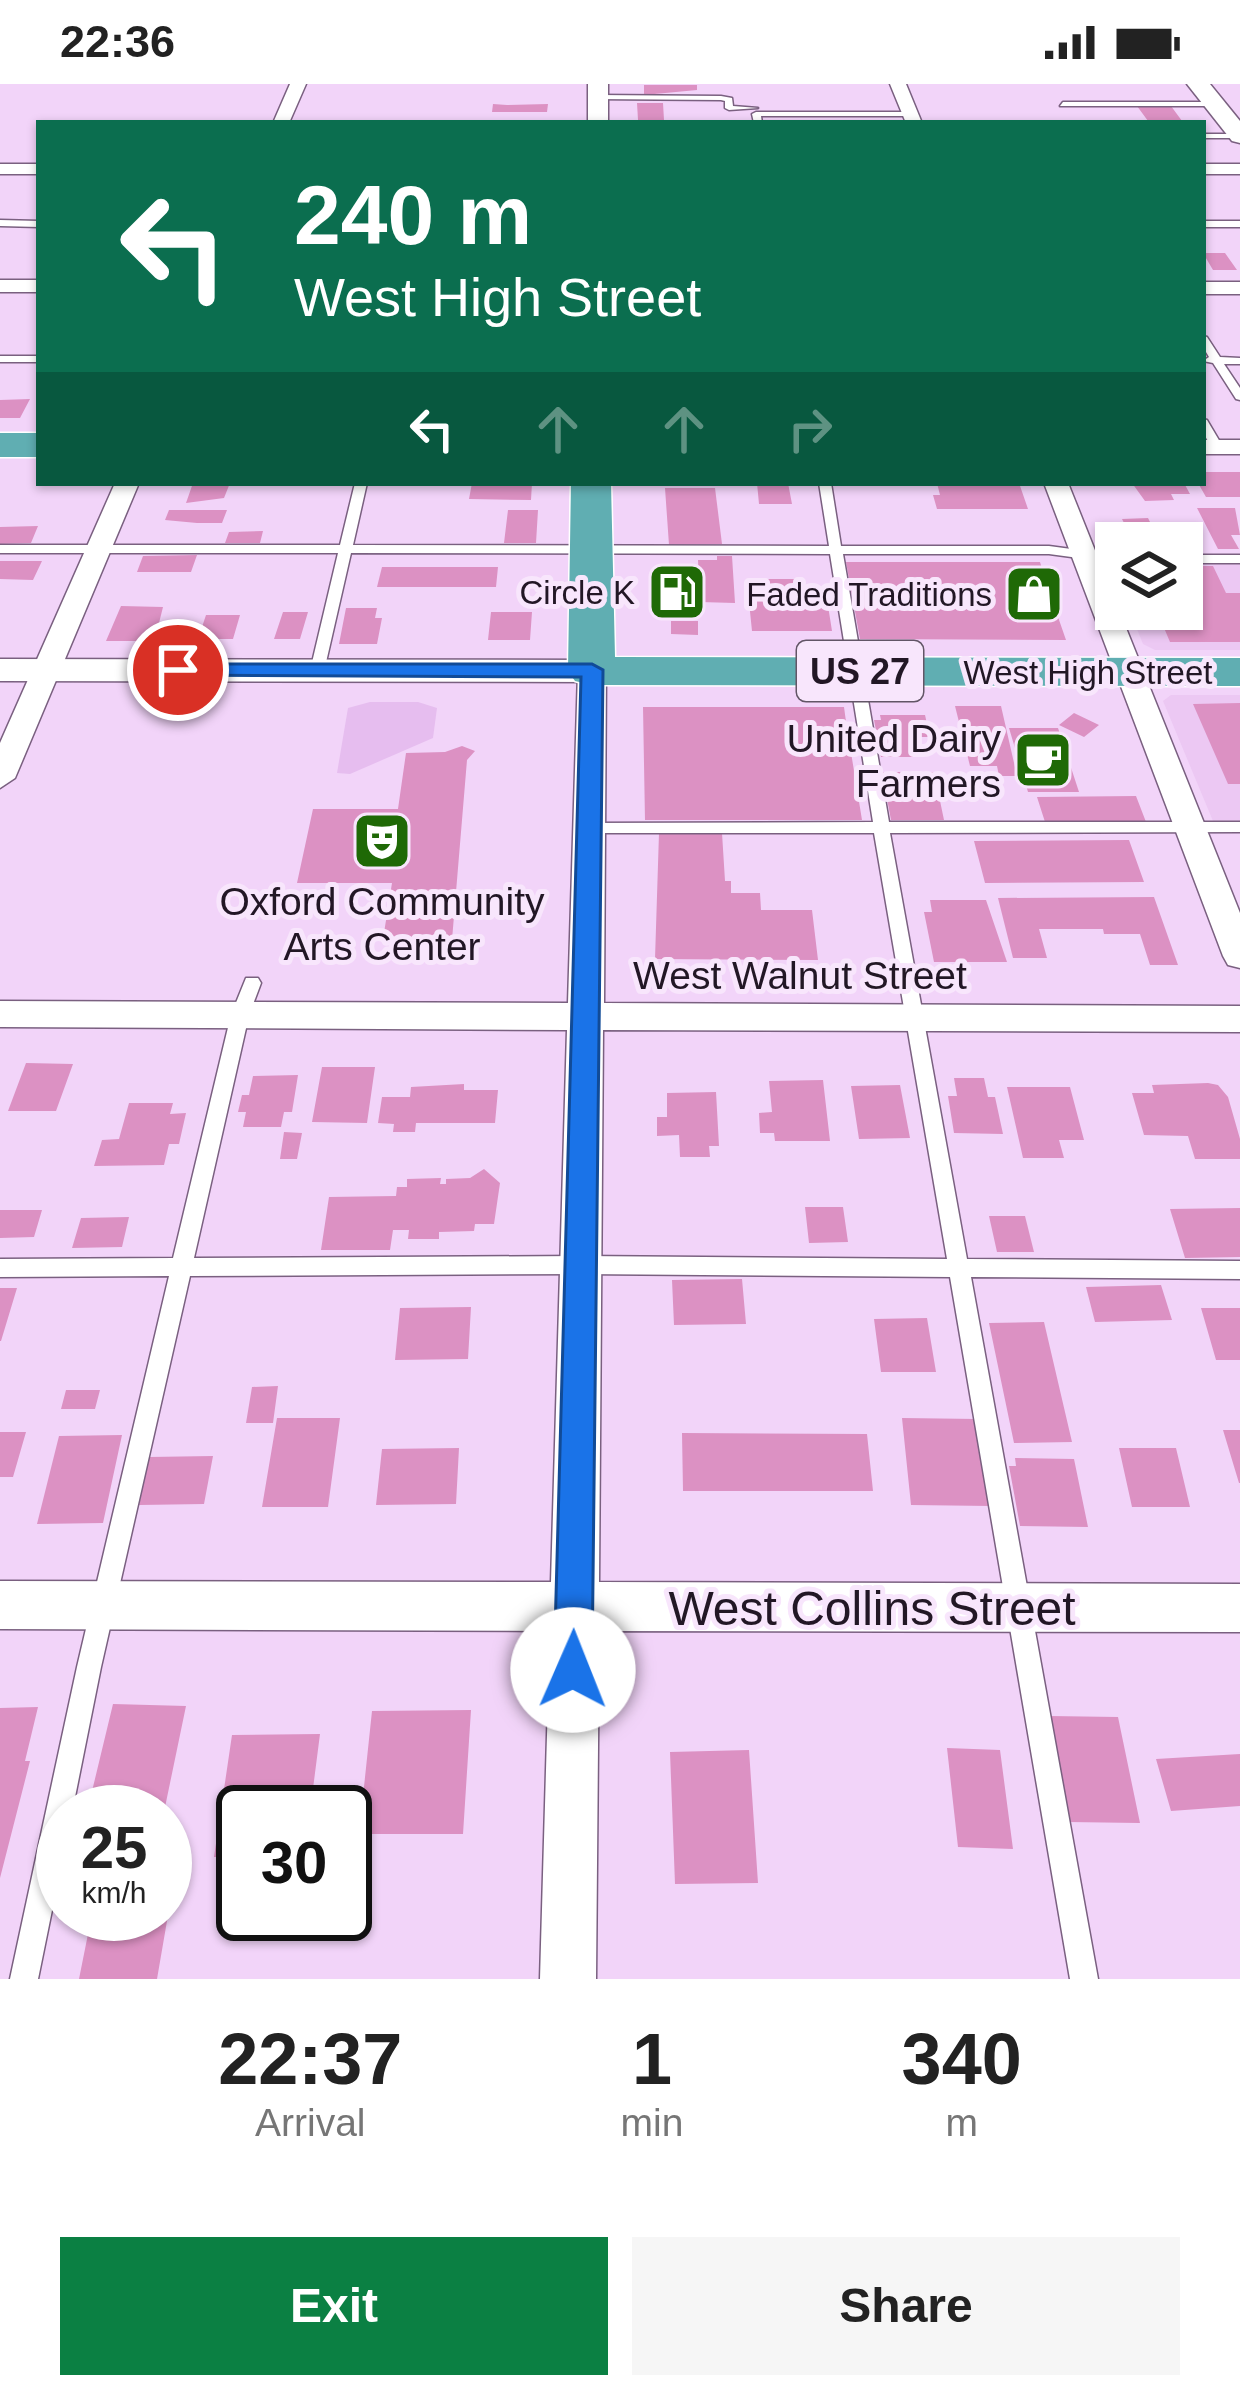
<!DOCTYPE html>
<style>
:root{--surface:#fff;--page:#f6f6f6;--text:#222;--muted:#767676;--accent:#0b8043}
body{margin:0;font-family:Arial,sans-serif;background:var(--page);color:var(--text);height:100vh;display:flex;flex-direction:column;font-size:45px;white-space:nowrap}
*{box-sizing:border-box;margin:0}
p{font-size:39px;color:var(--muted)}
.icon{flex:none;width:66px;height:66px;fill:none;stroke:currentColor;stroke-width:2;stroke-linecap:round;stroke-linejoin:round}
.map{position:relative;height:1895px;overflow:hidden}
.sheet{display:flex;flex-direction:column;background:var(--surface);flex:1}
.sheet>*{flex:none}
.guide{position:absolute;left:36px;top:36px;width:1170px;height:366px;border-radius:0px;box-shadow:0 3px 9px #0004;background:#0b6e4f;color:#fff;overflow:hidden}
.controls{position:absolute;left:1095px;top:438px;display:grid;gap:24px}
.controls a{display:grid;place-items:center;width:108px;height:108px;border-radius:0px;background:var(--surface);box-shadow:0 3px 9px #0004;font-size:60px}
.speed{position:absolute;left:36px;top:1701px;display:flex;gap:24px;font-size:60px;font-weight:700;text-align:center}
.speed>*{display:grid;place-content:center;width:156px;height:156px;border-radius:50%;background:var(--surface);box-shadow:0 3px 9px #0004;line-height:1}
.speed small{font-size:30px;font-weight:400}
.speed .limit{border:6px solid #111;border-radius:18px;background:#fff;color:#111}
.pin{position:absolute;display:grid;place-items:center;width:102px;height:102px;color:#fff;margin:-51px;border:6px solid #fff;border-radius:50%;box-shadow:0 3px 12px #0007}
.me{position:absolute;width:132px;margin:-66px;rotate:1deg;stroke-linejoin:round;filter:drop-shadow(0 0 9px #0008)}
.turn{display:flex;align-items:center;gap:42px;height:252px;padding:0 60px;font-size:54px}
.turn .icon{width:156px;height:156px;stroke-width:2.5}
.turn b{display:block;font-size:84px;line-height:102px}
.lanes{display:flex;align-items:center;height:114px;padding:0 60px;background:#0003;justify-content:center;gap:60px;direction:ltr}
.lanes .off{opacity:.35}
.eta{display:flex;justify-content:space-evenly;align-items:center;height:204px;text-align:center}
.eta b{font-size:72px;font-weight:800;line-height:84px}
.primary-button{display:flex;gap:24px;margin-top:auto;padding:24px 60px}
.primary-button a{flex:1;height:138px;border-radius:0px;background:var(--accent);color:#fff;font-size:48px;font-weight:800;line-height:138px;text-align:center}
.primary-button a+a{background:var(--page);color:var(--text)}
.status{display:flex;justify-content:space-between;align-items:center;height:84px;padding:0 60px;background:var(--surface);direction:ltr}
.status svg{height:33px;fill:currentColor}
.map>svg:first-child{display:block}
</style>
<div class="status"><b>22:36</b><svg viewBox="0 0 49 12"><path d="M0 12V9h3v3zM5 12V6h3v6zM10 12V3h3v9zM15 12V0h3v12zM26 1h20v11H26zM47 4h2v5h-2z"/></svg></div>
<div class="map">
<svg width="1240" height="1895" viewBox="0 0 1240 1895">
<rect width="100%" height="100%" fill="#f2d4f9"/>
<path fill="#ecc8f3" d="M1182,480H1240V566H1155L1143,560L1129,525H1182Z
M1171,611H1240V737H1213L1163,617Z"/>
<path fill="#e6bdef" d="M370,618H418L437,624L433,654L350,690L337,689L348,624Z"/>
<path fill="#dc91c3" d="M644,1H697V6L644,11Z
M637,19H663L664,36H638Z
M493,20L507,21L548,20L547,28H492Z
M1137,22H1171L1182,37H1148Z
M1203,169H1225L1237,186H1213Z
M30,315L20,334H0V316Z
M1203,388H1240V413H1206L1198,399H1203Z
M193,399H230L224,414L186,419Z
M472,399H532L531,416L469,415Z
M757,399H788L792,420H759Z
M937,399H1019L1028,425H937L933,411H940Z
M1132,399H1184L1190,410H1171L1174,416L1145,417Z
M665,404H715L722,460L669,461Z
M1197,424H1235L1240,451H1231L1239,465H1218Z
M169,426H227L222,439H197L165,436Z
M508,426H538L536,459H504Z
M1148,434L1153,444L1170,443L1178,459H1134L1122,435Z
M38,442L31,459L0,460V443Z
M263,447L260,459H225L229,448Z
M197,471L191,488H137L143,472Z
M717,472H732L735,519L700,518L698,476H717Z
M0,477H42L33,496L0,495Z
M846,478H1040L1044,491H1054L1060,507H1049L1066,556L860,555Z
M1182,482H1213L1226,509H1240V558H1170L1156,525H1182Z
M382,483H498L496,503H377Z
M653,493H683L685,520L654,521Z
M766,495H804L806,509H826L832,547H752L748,508H767Z
M121,522L163,523L156,551H146L143,557H106Z
M346,524H377L375,534H382L377,560H339Z
M283,528H308L300,555H274Z
M491,528H532L530,556H488Z
M206,531H240L233,555H198Z
M671,537H698V551L671,550Z
M1240,619V700H1228L1193,620Z
M955,622H1001L1017,692H999L997,682H970Z
M643,623H844L847,645L830,644L831,650H848L862,736H645Z
M1074,629L1099,641L1084,653L1059,641Z
M880,631H925L930,653H917L922,673H881L874,636H881Z
M1009,644H1058L1079,708H1028Z
M462,662L475,667L467,676L452,856L383,855L392,799H297L313,725H398L406,669L445,668Z
M882,688H934L944,736H891Z
M1136,712L1146,738H1045L1037,713Z
M659,749H722L725,797H731V809H760L761,826H812L818,876L655,875Z
M1129,756L1144,798L985,799L974,757Z
M1154,813L1178,881H1150L1140,850H1104L1103,845H1039L1047,874H1013L998,814Z
M930,816H986L1007,878H934L924,828H932Z
M26,979L73,980L56,1027H8Z
M322,983H375L367,1039L312,1038Z
M298,991L292,1028H284L281,1043H243L246,1028H238L242,1011H249L253,992Z
M954,994H984L988,1013H995L1003,1050L954,1049L948,1012H957Z
M823,996L830,1057H775L774,1049H760L759,1029L772,1028L769,997Z
M1208,999L1218,1001L1228,1013L1240,1055V1075H1195L1188,1052L1144,1051L1132,1009H1154L1152,1001Z
M464,1000V1006H498L495,1039H416L415,1048H393L394,1040L378,1039L382,1013H410L411,1003Z
M900,1001L910,1054L859,1055L851,1002Z
M1007,1003H1070L1084,1056H1059L1064,1074H1023Z
M716,1008L719,1062H709L710,1073H680L679,1051L657,1052V1033H667V1009Z
M129,1019H173L170,1030L186,1029L179,1060H169L164,1081L94,1082L102,1056L119,1055Z
M284,1048L302,1049L297,1075H280Z
M484,1085L500,1099L494,1140H475L474,1147L439,1148V1155H408L409,1146H393L390,1166H321L329,1113L396,1112L397,1103H407V1095L441,1094L440,1100H446V1095L470,1094Z
M805,1123H843L848,1158L809,1159Z
M1240,1124V1173L1185,1174L1170,1125Z
M0,1126H42L34,1153L0,1154Z
M989,1132H1025L1034,1168H997Z
M129,1133L122,1163L72,1164L81,1134Z
M742,1195L746,1240L674,1241L672,1196Z
M1161,1201L1172,1236L1095,1238L1086,1203Z
M0,1204H17L1,1257H0Z
M471,1223L468,1275L395,1276L400,1224Z
M1201,1224H1240V1276H1216Z
M927,1234L936,1288H881L874,1235Z
M1044,1238L1072,1358L1014,1359L989,1239Z
M278,1302L273,1339H246L252,1303Z
M66,1306H100L95,1325H61Z
M277,1334H340L328,1423H262Z
M902,1334L977,1335L991,1422L911,1421Z
M1223,1346H1240V1399H1239Z
M0,1348H26L13,1393H0Z
M682,1349L867,1350L873,1407H683Z
M122,1351L103,1439L37,1440L59,1352Z
M459,1364L456,1420L376,1421L382,1365Z
M1119,1364H1176L1190,1423H1132Z
M213,1372L204,1420L139,1421L149,1373Z
M1015,1374L1074,1375L1088,1443L1020,1442L1009,1382H1016Z
M113,1620L186,1622L164,1728H87Z
M38,1623L25,1677H30L0,1794V1624Z
M471,1626L463,1750H359L372,1627Z
M1049,1632L1118,1633L1140,1739L1068,1738Z
M320,1650L310,1728H243V1773H214L232,1651Z
M947,1664L1000,1666L1013,1765L958,1763Z
M749,1666L758,1799L675,1800L670,1668Z
M1240,1670V1722L1171,1727L1156,1675Z
M165,1808H172L157,1895H79L92,1830H165Z"/>
<g fill="none" stroke-linecap="round" stroke-linejoin="round">
<defs>
<path id="service" d="M597,11L721,12L732,14L733,22L758,24L729,26L725,24V17L721,16L594,15Z
M1063,18H1214L1218,20L1214,22H1060Z
M756,28H911L915,30L911,32H761L762,39H754L752,30Z
M1203,50H1240V54H1203Z
M0,136L39,137V143L0,142Z
M1203,137H1240V143H1203Z
M1203,252L1207,253L1220,273L1240,274V280H1224L1240,304V316L1236,315L1213,279L1203,277L1209,273L1203,263Z
M0,272H39V278H0Z
M1203,335L1207,336L1223,363L1221,365L1211,363L1203,348Z
M355,399H367L353,461L829,462L819,399H831L841,462H1049L1116,471V479L1049,470H843L889,738H1240V748L890,749L967,1175L1240,1177V1195L971,1193L1098,1895H1070L950,1193L581,1190L190,1192L101,1583L72,1728H63V1772L38,1895H10L77,1583L169,1192L0,1193V1175L173,1174L231,931L246,894H258L261,899L249,931L194,1174L581,1172L947,1175L874,749H589L581,744L589,739L873,738L830,470L351,469L324,587L317,591L310,587L338,469H0V461H340Z
M1182,471H1240V479H1182Z"/>
<path id="minor" d="M290,0H306L289,39H273Z
M890,0H906L922,39H906Z
M0,80H39V90H0Z
M1203,80H1240V90H1203Z
M0,196H39V208H0Z
M1203,198H1240V210H1203Z
M1203,356H1240V370H1203Z
M115,399H139L15,694L0,704V659Z
M1044,399H1068L1240,829V884L1228,881L1223,872Z
M592,579L606,587L604,919L1240,922V948L603,946L599,1498L1240,1500V1548L599,1547L596,1895H540L550,1547L0,1545V1497L551,1498L567,946L0,943V917L568,919L578,587Z"/>
<path id="tertiary" d="M588,0H608V39H588Z
M0,575L592,576L604,580L610,587L604,594L592,598L0,597Z"/>
<path id="secondary" d="M1187,0H1210L1240,37V59L1232,57Z"/>
<path id="trunk" d="M0,349H39V373H0Z
M571,399H611L615,573L1240,574V602L592,601L575,597L568,587Z"/>
</defs>
<use href="#service" stroke="#7a6080" stroke-width="3"/>
<use href="#minor" stroke="#7a6080" stroke-width="3"/>
<use href="#tertiary" stroke="#7a6080" stroke-width="3"/>
<use href="#secondary" stroke="#7a6080" stroke-width="3"/>
<use href="#trunk" stroke="#fff" stroke-width="3"/>
<use href="#service" fill="#fff" fill-rule="evenodd"/>
<use href="#minor" fill="#fff" fill-rule="evenodd"/>
<use href="#tertiary" fill="#fff" fill-rule="evenodd"/>
<use href="#secondary" fill="#fff" fill-rule="evenodd"/>
<use href="#trunk" fill="#60aeb2" fill-rule="evenodd"/>
</g>
<path fill="#1a73e8" stroke="#114b97" stroke-width="3" d="M178,580H592L603,586L592,1586L587,1599L573,1605L560,1599L554,1586L581,593L170,591V582Z"/>
<defs>
<symbol id="fuel-square" viewBox="-11 -11 22 22"><rect x="-9" y="-9" width="18" height="18" rx="4" fill="#1f6906" stroke="#f8e6fc"/><path d="M-5.5-6h7V0h2V4h1.3V-2.5L3-4.5l.8-.8L6-3V5H2.5V1h-1V6h-7ZM-4.2-4.7v3.2H.2V-4.7Z" fill="#fff"/></symbol>
<symbol id="shop-square" viewBox="-11 -11 22 22"><rect x="-9" y="-9" width="18" height="18" rx="4" fill="#1f6906" stroke="#f8e6fc"/><path d="M-5-2.5h2.3a2.7 3.5 0 0 1 5.4 0H5L5.5 6h-11ZM-1.5-2.5h3a1.5 2.3 0 0 0-3 0Z" fill="#fff"/></symbol>
<symbol id="cafe-square" viewBox="-11 -11 22 22"><rect x="-9" y="-9" width="18" height="18" rx="4" fill="#1f6906" stroke="#f8e6fc"/><path d="M-5.5-4.5H6V0H3Q3 3.5 0 3.5H-2.5Q-5.5 3.5-5.5 0ZM3-3.2v2h1.7v-2ZM-6 4.5H4V6H-6Z" fill="#fff"/></symbol>
<symbol id="theatre-square" viewBox="-11 -11 22 22"><rect x="-9" y="-9" width="18" height="18" rx="4" fill="#1f6906" stroke="#f8e6fc"/><path d="M-5-5.5Q0-4 5-5.5V0Q5 5 0 6Q-5 5-5 0ZM-3.3-2.5H-1v1.5H-3.3ZM1-2.5H3.3v1.5H1ZM-2.8 1Q0 5.5 2.8 1Z" fill="#fff"/></symbol>
</defs>
<g fill-rule="evenodd">
<use href="#fuel-square" x="644" y="475" width="66" height="66"/>
<use href="#shop-square" x="1001" y="477" width="66" height="66"/>
<use href="#cafe-square" x="1010" y="643" width="66" height="66"/>
<use href="#theatre-square" x="349" y="724" width="66" height="66"/>
</g>
<g text-anchor="middle" stroke-width="10" stroke-linejoin="round" paint-order="stroke">
<g font-size="33" fill="#221725" stroke="#f8e6fc" text-anchor="end">
<text x="635" y="520">Circle K</text>
<text x="992" y="522">Faded Traditions</text>
</g>
<g font-size="33" fill="#221725" stroke="#f8e6fc">
<text x="1088" y="600">West High Street</text>
</g>
<rect fill="#f8e6fc" stroke="#625566" stroke-width="3" x="797" y="557" width="126" height="60" rx="9"/>
<g font-size="36" font-weight="bold" fill="#221725">
<text x="860" y="600">US 27</text>
</g>
<g font-size="39" fill="#221725" stroke="#f8e6fc" text-anchor="end">
<text x="1001" y="668">United Dairy<tspan x="1001" dy="45">Farmers</tspan></text>
<text x="382" y="831" text-anchor="middle">Oxford Community<tspan x="382" dy="45">Arts Center</tspan></text>
</g>
<g font-size="39" fill="#221725" stroke="#f8e6fc">
<text x="800" y="905">West Walnut Street</text>
</g>
<g font-size="48" fill="#221725" stroke="#f8e6fc">
<text x="872" y="1541">West Collins Street</text>
</g>
</g>
</svg>
<div class="controls">
<a><svg class="icon" aria-label="layers" viewBox="0 0 24 24"><path d="M12 4l9 5-9 5-9-5zM3 14l9 5 9-5"/></svg></a>
</div>
<div class="speed"><div>25<small>km/h</small></div><div class="limit">30</div></div>
<div class="pin" style="left:178px;top:586px;background:#d93025"><svg class="icon" aria-label="arrive" viewBox="0 0 24 24"><path d="M6 21V4h12l-3 4 3 4H6"/></svg></div>
<svg class="me" style="left:573px;top:1586px" viewBox="-20 -20 40 40"><circle r="19" fill="#fff"/><path d="M0-13L10 11 0 6-10 11z" fill="#1a73e8"/></svg>
<div class="guide">
<div class="turn"><svg class="icon" aria-label="left" viewBox="0 0 24 24"><path d="M17 20v-9H6M10 6l-5 5 5 5"/></svg><div><b>240 m</b>West High Street</div></div>
<div class="lanes"><svg class="icon" aria-label="left" viewBox="0 0 24 24"><path d="M17 20v-9H6M10 6l-5 5 5 5"/></svg><svg class="icon off" aria-label="ahead" viewBox="0 0 24 24"><path d="M12 20V5M6 11l6-6 6 6"/></svg><svg class="icon off" aria-label="ahead" viewBox="0 0 24 24"><path d="M12 20V5M6 11l6-6 6 6"/></svg><svg class="icon off" aria-label="right" viewBox="0 0 24 24"><path d="M7 20v-9h11M14 6l5 5-5 5"/></svg></div>
</div>
</div>
<section class="sheet">
<div class="eta">
<div><b>22:37</b><p>Arrival</p></div>
<div><b>1</b><p>min</p></div>
<div><b>340</b><p>m</p></div>
</div>
<div class="primary-button"><a>Exit</a><a>Share</a></div>
</section>
